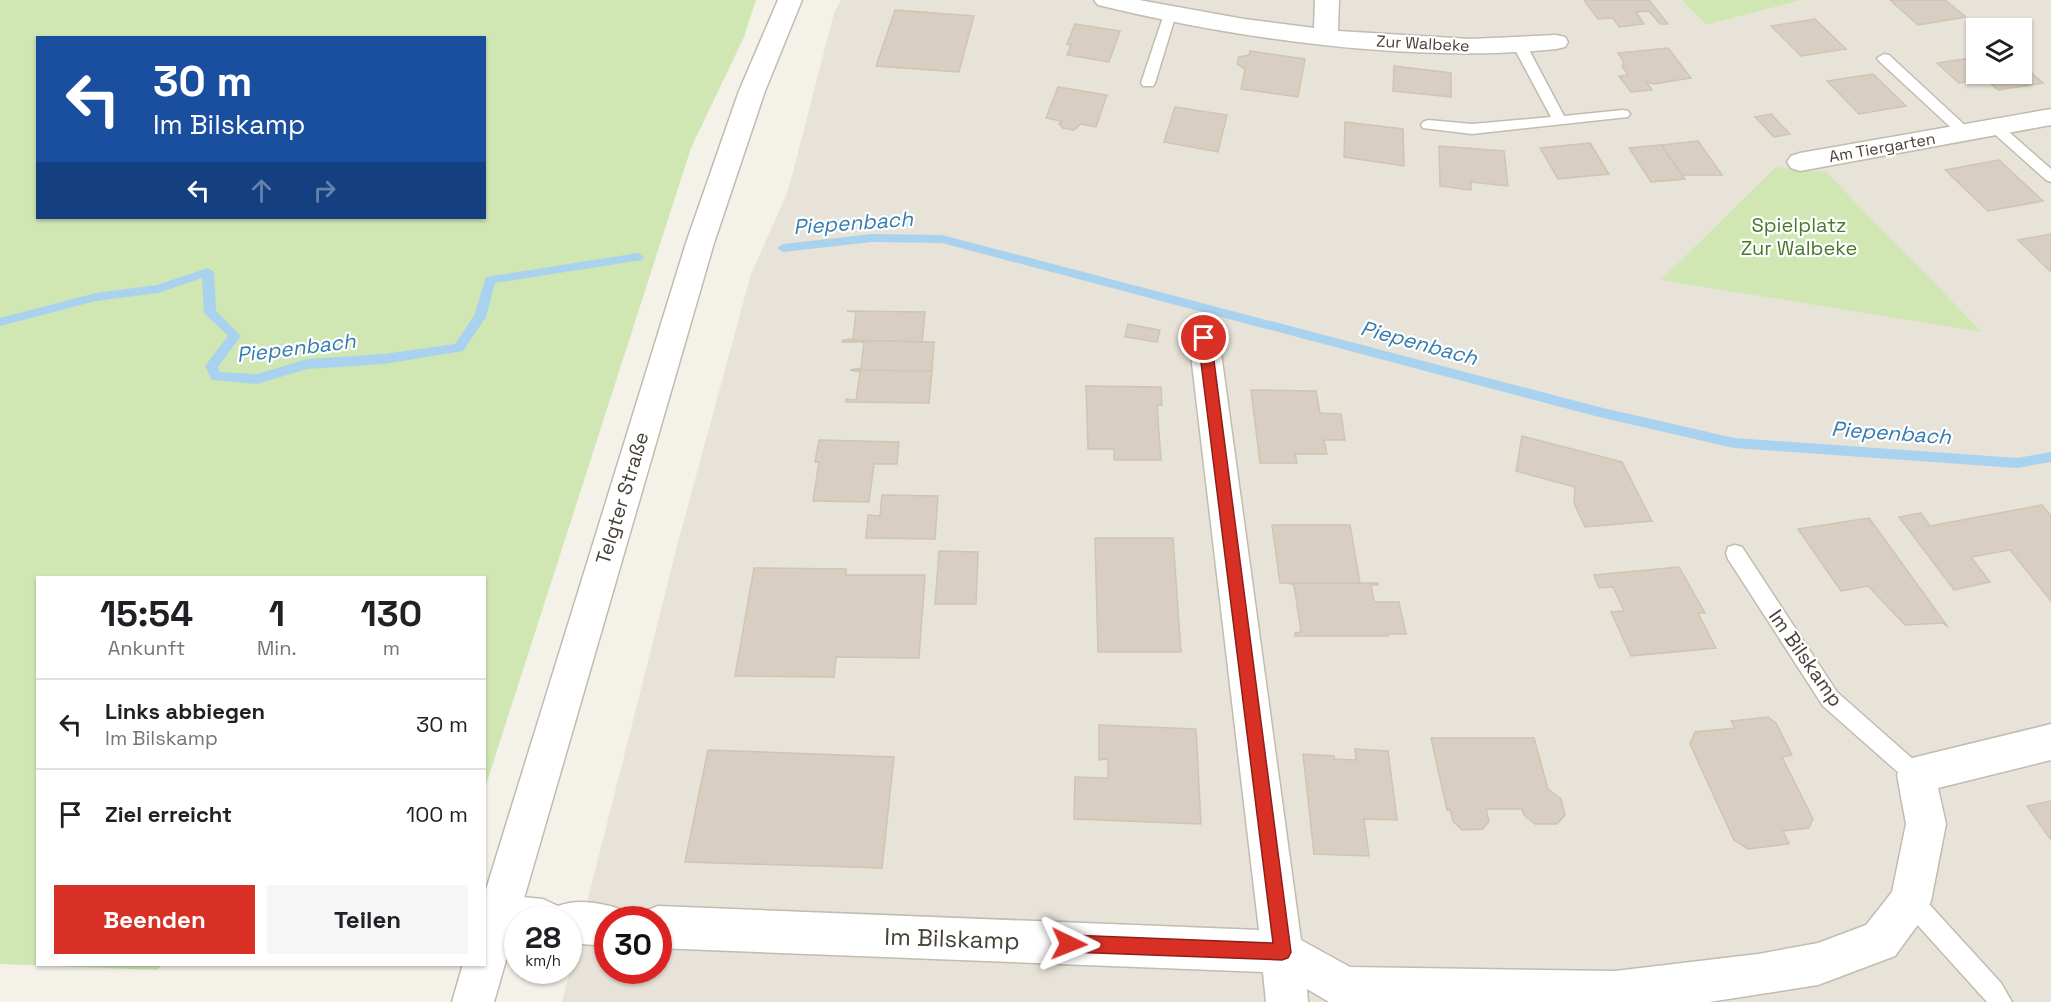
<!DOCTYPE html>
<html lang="de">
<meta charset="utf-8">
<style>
:root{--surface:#fff;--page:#f6f6f6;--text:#202124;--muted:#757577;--line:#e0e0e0;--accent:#d93025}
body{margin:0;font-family:"Space Grotesk",sans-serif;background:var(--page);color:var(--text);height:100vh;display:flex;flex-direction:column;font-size:22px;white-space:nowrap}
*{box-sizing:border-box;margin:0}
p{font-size:20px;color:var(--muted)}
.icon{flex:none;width:33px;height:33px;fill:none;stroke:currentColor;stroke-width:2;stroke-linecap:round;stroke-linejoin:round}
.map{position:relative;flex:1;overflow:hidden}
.sheet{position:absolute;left:36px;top:576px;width:450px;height:390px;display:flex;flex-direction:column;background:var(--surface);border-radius:0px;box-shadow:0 2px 4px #0004}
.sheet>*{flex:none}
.banner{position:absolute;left:36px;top:36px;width:450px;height:183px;border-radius:0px;box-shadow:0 2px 4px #0004;background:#1a4fa0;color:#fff;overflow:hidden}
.tools{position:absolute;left:1966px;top:18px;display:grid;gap:12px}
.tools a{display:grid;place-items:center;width:66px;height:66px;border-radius:0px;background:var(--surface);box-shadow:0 2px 4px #0004;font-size:30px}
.speed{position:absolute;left:504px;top:906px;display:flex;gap:12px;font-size:30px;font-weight:700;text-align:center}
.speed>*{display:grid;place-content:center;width:78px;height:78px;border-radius:50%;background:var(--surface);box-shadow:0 2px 4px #0004;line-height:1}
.speed small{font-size:15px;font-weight:400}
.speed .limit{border:9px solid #d22;background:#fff;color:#111}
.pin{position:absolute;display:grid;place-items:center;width:51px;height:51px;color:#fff;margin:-26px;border:3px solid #fff;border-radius:50%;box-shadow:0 2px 6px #0007}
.me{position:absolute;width:66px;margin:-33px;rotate:92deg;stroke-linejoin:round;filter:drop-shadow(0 0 4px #0008)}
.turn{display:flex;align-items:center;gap:21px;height:126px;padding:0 18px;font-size:27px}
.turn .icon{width:78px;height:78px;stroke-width:2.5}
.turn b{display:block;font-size:42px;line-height:51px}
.lanes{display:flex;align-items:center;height:57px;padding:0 18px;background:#0003;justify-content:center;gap:30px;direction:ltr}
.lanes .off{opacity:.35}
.eta{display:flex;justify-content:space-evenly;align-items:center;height:102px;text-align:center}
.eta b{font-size:36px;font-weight:700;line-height:42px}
.cta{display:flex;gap:12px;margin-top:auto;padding:12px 18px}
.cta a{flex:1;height:69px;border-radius:0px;background:var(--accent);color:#fff;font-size:24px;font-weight:700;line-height:69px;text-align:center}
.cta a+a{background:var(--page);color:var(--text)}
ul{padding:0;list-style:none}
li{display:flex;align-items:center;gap:18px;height:90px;padding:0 18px;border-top:2px solid var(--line)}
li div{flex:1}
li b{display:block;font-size:22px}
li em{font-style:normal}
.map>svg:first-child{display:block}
</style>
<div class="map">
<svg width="2051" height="1002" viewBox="0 0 2051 1002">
<rect width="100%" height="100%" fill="#f4f1e9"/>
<path fill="#e8e3d8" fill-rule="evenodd" d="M841,0H1682L1706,25L1802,0H2051V1002H562L677,546L751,274L788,191L834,13ZM1977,28H2022V74H1977ZM608,920H658V970H608Z"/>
<path fill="#d0e7b4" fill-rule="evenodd" d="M0,0H756L744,37L691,148L485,788L484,578H38V964L161,965L158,970L0,964ZM38,38H484V218H38Z
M1682,0H1802L1706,25Z
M1776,167L1826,172L1982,332L1661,280Z"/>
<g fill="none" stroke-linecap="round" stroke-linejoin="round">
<path fill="#a8d2ee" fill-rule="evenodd" d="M872,234L942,235L1599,407L1734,438L2017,458L2051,452V462L2017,468L1734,448L1599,417L942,243L872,242L783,252L777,248L783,244Z
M638,253L644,257L642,260L495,283L486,317L463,351L384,364L307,369L257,384L212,380L205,366L228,336L204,313L202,278L158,293L96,301L0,326V318L96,293L157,285L208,268L214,272L216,311L241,336L218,367L220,372L257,374L307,359L384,354L455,344L474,316L486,277Z"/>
</g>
<path fill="#d8cfc2" stroke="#d0c4b2" stroke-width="1.5" d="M1584,0H1649L1668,24H1660L1649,11L1636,12L1644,24L1619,27L1613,18L1598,19Z
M1890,0H1945L1966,17L1918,25Z
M895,10L974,16L959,72L876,66Z
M1815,19L1846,49L1801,56L1771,26Z
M1075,24L1120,31L1109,62L1067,55L1071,45L1067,44Z
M1668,48L1691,78L1654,84L1646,82L1652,90L1631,92L1619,76L1628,75L1622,66L1624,62L1618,53Z
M1250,51L1305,59L1298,97L1241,89L1245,69L1237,64L1239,57L1249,55Z
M1977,57V74H2022V65L2043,83L1998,90L1985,79L1959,83L1937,63Z
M1394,66L1451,73V97L1393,91Z
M1873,74L1906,106L1859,114L1827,81Z
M1058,87L1107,95L1096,127L1081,124L1074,130L1063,128L1059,124L1061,121L1046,118Z
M1175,107L1227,115L1218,152L1164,142Z
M1771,114L1790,134L1774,137L1755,117Z
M1345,122L1403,129L1404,166L1344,157Z
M1698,141L1722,175H1682L1661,145Z
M1590,143L1609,174L1558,179L1540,148Z
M1661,145L1682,175L1685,179L1651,182L1629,148Z
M1439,146L1504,151L1508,186L1471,182V190L1440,186Z
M1999,160L2043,201L1988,211L1945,170Z
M2051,234V272L2018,240Z
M847,311L925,312L922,342L843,340L853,339L856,312Z
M1128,324L1160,330L1157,342L1125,337Z
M843,340L934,342L932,371L850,370L861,368L864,342H842Z
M850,370L932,371L929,403L846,402V399L856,400L860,372Z
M1086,386L1161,387L1162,405H1157L1161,460H1114V449H1088Z
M1251,390L1316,391L1320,413L1341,414L1345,440H1324L1327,454H1295L1297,463H1260Z
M1522,436L1622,462L1652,521L1585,527L1574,503L1575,487L1516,471Z
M819,440L899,442L897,464H874L869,502L813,501L819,462H815Z
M882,495L938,496L935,539L866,538L868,515L880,516Z
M2042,505L2051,516V601L2010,550L1971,557L1990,582L1954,590L1899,517L1921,513L1930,526Z
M1869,518L1948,627L1943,623L1905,625L1868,586L1841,591L1798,529Z
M1272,525H1350L1360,583H1280Z
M1095,538H1173L1181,652H1098Z
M939,551L978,552L976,604H935Z
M1679,567L1705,613H1698L1716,648L1631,656L1611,612L1624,611L1613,587L1599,588L1594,575Z
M754,568L846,569V575H925L919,658L836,657L834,677L735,676Z
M1287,583H1378V585H1371L1374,602H1399L1406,634H1388V636H1295V633L1301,632L1294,585Z
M1768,717L1776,723L1792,755L1782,757L1813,819L1809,828L1783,831L1789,844L1748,849L1734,840L1690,744L1695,732L1735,728L1731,721Z
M1099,725L1196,729L1201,824L1074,819L1075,777L1108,778V759L1099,760Z
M1431,738H1534L1548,789L1561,799L1565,815L1557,824H1535L1524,815L1522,809H1486L1489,821L1483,829L1462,830L1453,821L1450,809L1447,810Z
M1355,749L1388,751L1397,820L1364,819L1369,856L1314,854L1303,754L1334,756V759L1356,760Z
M708,750L894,757L882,868L685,862Z
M2051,801V840L2027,806Z"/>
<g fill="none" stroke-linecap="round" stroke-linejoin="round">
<defs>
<path id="service" d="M1170,10L1176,14L1155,83L1153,86H1143L1141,83L1164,14Z
M1520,42L1527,46L1564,116L1623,110L1628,111L1630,114L1628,117L1472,134L1423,128L1421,125L1423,122L1428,120L1472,124L1551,117L1513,46Z
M1884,54L1889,55L1969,129L1971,132L1969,135H1959L1879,61L1877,58Z
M1995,122L2000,124L2051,169V182L2046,180L1990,130L1988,127Z
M1735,545L1742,547L1837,692L1923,768L1926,775L1923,782L1916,785L1909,782L1823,706L1728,559L1726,553L1728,547Z
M1911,890L1919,893L2001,983L2012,1002H1987L1903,909L1900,901L1903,893Z"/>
<path id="minor" d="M1094,0H1139L1244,19L1314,28L1315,0H1339L1338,31L1470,39L1556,35L1565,37L1568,42L1565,47L1556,49C1414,64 1237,39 1098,5Z
M2051,109V125L1800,171L1791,168L1787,162L1791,156L1800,153Z
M1204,327L1215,330L1219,338L1301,940L1350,967L1615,971L1758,954L1818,943L1866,925L1892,892L1906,824L1897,775L1902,762L1916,757L2051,724V760L1938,788L1946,824L1931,901L1925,915L1895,956L1818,985L1709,1002H1329L1307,989L1308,1002H1266L1263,972L658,948V920H640L643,912L658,906L1259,930L1189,338L1193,330Z
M499,895L543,899L558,906C577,898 604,903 623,910L626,920H608V946L568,943V920H518V938L499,937L484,931V901Z"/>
<path id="tertiary" d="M778,0H802L765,91L714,243L494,1002H452L463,964H484V896L686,243L739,91Z"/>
</defs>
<use href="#service" stroke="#c2bbaf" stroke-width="3"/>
<use href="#minor" stroke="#c2bbaf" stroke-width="3"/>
<use href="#tertiary" stroke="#c2bbaf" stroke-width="3"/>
<use href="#service" fill="#fff" fill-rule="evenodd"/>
<use href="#minor" fill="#fff" fill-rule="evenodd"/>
<use href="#tertiary" fill="#fff" fill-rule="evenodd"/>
</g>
<path fill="#d93025" stroke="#8d1f18" stroke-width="1.5" d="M1204,333L1211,338L1291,952L1288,958L1282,960L1069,952L1063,950L1061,944L1063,937L1069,935L1273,943L1198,338Z"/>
<g text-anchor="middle" stroke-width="4.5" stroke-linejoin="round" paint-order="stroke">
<g font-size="16" fill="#484138" stroke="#fff">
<text transform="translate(1423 43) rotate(3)" y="6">Zur Walbeke</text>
<text transform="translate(1882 147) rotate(-10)" y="6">Am Tiergarten</text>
</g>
<g font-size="20" fill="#49782c" stroke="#fff">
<text x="1799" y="232">Spielplatz<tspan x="1799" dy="23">Zur Walbeke</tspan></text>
</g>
<g font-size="20" fill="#484138" stroke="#fff">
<text transform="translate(622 498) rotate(-73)" y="7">Telgter Straße</text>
<text transform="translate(1806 658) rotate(55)" y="7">Im Bilskamp</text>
</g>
<g font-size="21" font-style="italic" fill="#347cb1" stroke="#fff">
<text transform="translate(853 223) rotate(-4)" y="7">Piepenbach</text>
<text transform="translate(1419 343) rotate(15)" y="7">Piepenbach</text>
<text transform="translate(296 348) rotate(-7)" y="7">Piepenbach</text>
<text transform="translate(1891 433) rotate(4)" y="7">Piepenbach</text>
</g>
<g font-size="24" fill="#484138" stroke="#fff">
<text transform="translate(952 939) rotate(2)" y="8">Im Bilskamp</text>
</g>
</g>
</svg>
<div class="tools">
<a><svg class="icon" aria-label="layers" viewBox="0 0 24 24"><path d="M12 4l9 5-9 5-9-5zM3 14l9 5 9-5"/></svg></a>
</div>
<div class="speed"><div>28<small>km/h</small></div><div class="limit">30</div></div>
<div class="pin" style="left:1204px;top:338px;background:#d93025"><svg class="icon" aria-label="arrive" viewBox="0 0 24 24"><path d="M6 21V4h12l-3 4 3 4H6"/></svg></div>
<svg class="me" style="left:1069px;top:944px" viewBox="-20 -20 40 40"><path d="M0-17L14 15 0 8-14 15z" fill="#d93025" stroke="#fff" stroke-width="4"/></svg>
<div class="banner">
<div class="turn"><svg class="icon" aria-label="left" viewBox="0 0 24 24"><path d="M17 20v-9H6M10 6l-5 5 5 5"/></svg><div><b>30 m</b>Im Bilskamp</div></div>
<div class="lanes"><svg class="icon" aria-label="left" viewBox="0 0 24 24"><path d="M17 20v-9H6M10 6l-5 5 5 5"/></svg><svg class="icon off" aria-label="ahead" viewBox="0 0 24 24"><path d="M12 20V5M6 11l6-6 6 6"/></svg><svg class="icon off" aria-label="right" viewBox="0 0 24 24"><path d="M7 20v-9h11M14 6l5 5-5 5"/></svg></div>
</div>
<section class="sheet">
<div class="eta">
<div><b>15:54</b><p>Ankunft</p></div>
<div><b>1</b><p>Min.</p></div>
<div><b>130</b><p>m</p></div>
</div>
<ul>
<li><svg class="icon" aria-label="left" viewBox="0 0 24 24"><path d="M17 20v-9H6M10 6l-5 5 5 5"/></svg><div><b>Links abbiegen</b><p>Im Bilskamp</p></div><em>30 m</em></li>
<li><svg class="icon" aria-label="arrive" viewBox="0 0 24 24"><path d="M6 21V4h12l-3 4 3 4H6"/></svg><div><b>Ziel erreicht</b></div><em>100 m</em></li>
</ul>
<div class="cta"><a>Beenden</a><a>Teilen</a></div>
</section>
</div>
